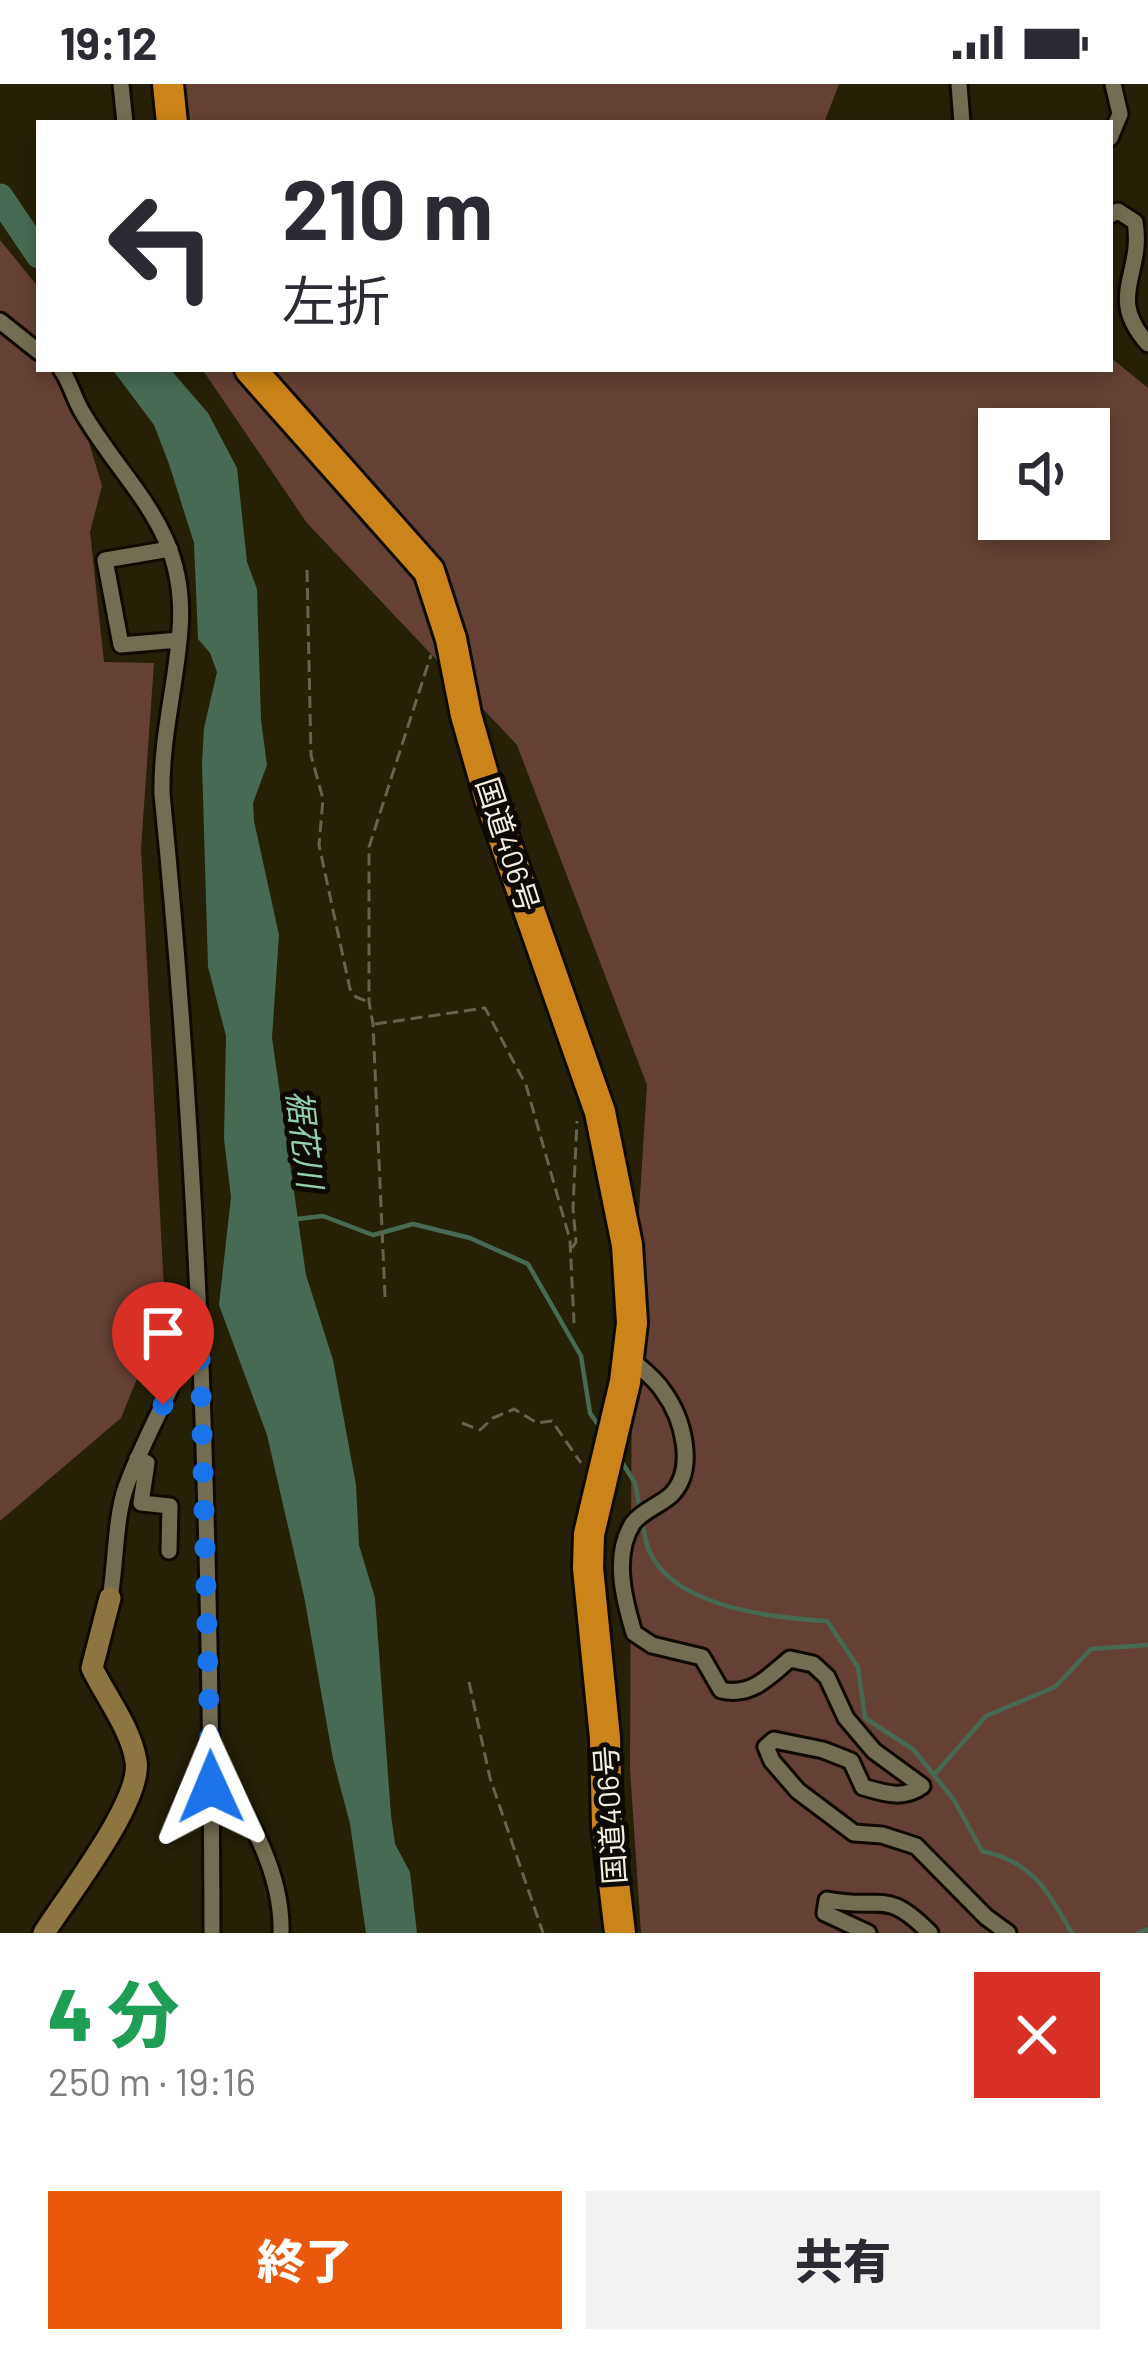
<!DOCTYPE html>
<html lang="ja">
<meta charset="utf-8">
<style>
:root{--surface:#fff;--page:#f2f2f3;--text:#2b2b33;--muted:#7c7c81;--accent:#ea580c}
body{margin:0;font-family:Barlow,"Noto Sans JP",sans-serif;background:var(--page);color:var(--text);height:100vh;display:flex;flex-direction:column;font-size:45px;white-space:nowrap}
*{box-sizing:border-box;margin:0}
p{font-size:39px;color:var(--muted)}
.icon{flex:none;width:66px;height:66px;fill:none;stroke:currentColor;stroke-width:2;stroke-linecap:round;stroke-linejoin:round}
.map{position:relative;height:1849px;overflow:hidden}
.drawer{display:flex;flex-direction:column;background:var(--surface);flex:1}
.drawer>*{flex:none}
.hud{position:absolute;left:36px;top:36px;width:1077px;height:252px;border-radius:0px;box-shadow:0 6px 18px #0003;background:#fff;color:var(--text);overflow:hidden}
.fabs{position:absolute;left:978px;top:324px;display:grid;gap:24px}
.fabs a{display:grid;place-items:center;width:132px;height:132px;border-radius:0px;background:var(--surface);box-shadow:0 6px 18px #0003;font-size:60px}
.pin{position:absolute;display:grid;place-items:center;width:102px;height:102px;color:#fff;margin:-123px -51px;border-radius:50% 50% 50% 0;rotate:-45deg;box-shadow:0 0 12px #0007}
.pin .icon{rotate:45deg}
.me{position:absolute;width:132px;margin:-66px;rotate:359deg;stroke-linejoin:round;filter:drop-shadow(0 0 9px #0008)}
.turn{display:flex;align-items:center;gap:42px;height:252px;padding:0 48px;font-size:54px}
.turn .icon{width:156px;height:156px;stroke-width:2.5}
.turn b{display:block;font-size:84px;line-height:102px}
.round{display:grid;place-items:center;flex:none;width:126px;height:126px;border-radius:0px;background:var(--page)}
.head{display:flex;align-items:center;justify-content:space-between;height:204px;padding:0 48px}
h1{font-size:72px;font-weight:800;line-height:90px;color:#1e9e55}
.primary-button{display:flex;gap:24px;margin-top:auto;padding:24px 48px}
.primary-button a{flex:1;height:138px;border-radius:0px;background:var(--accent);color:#fff;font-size:48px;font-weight:800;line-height:138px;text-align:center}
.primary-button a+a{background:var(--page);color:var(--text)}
.status{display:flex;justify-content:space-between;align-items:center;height:84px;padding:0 60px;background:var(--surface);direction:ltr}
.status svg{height:33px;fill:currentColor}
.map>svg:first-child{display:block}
</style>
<div class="status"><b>19:12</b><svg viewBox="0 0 49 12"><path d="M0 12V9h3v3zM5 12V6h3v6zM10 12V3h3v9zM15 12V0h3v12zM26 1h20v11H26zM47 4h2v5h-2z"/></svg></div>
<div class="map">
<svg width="1148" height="1849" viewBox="0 0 1148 1849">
<rect width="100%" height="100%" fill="#252006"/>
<path fill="#644134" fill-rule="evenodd" d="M179,0H839L824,39H179Z
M0,156L39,204V285H67L102,402L90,448L104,578L154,579L141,764L165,1226L121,1334L0,1437Z
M1110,273L1148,304V1849H641L630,1685L632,1239L647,1001L517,661L307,439L202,285H1110ZM999,345H1089V435H999Z"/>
<path fill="#486a54" d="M112,285H170L208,329L237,384L247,478L257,505L261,636L267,681L253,719L254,737L279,851L272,954L306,1191L333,1276L356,1401L359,1461L375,1514L391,1731L395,1760L410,1788L417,1849H366L350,1740L333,1675L304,1512L267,1351L219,1221L231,1113L224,1055L226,952L208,883L202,679L204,644L217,588L210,569L198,555L194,459L169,380L154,341Z"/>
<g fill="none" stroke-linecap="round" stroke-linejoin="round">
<path stroke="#486a54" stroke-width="4.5" d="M297,1135L323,1132L373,1151L413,1140L470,1154L528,1180L581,1272L590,1329L601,1345
M620,1375L635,1399L640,1425
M642,1436C644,1445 645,1456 648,1464C671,1523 774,1534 827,1537L858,1583L865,1634L914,1666L954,1716L982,1767C1034,1778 1047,1807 1072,1849
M934,1691L986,1632L1055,1603L1091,1565L1148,1561
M1138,1849L1148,1845"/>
<path stroke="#486a54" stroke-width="27" d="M0,113L39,171"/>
<defs>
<path id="street" d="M121,0L125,39
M959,0L962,39
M1110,54L1120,30L1113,0
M1110,131L1118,127L1135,138C1144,191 1105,212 1148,260
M0,237L39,268
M61,285C70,297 73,312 81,326C126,404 188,444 180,546C176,601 161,654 162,710C200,1089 211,1468 212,1849
M170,465L105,476L121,561L179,556
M630,1274C640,1284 655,1294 663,1307C683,1334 697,1385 671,1411C660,1421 642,1427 633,1439C612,1471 624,1516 634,1549L652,1561L702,1573L721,1606C752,1613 768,1593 790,1575L813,1580L827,1593L846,1634L874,1667L922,1702C903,1716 884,1709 863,1703L851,1677L823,1666L774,1656L766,1663L772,1677L798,1707L854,1749L882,1751L916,1762L986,1833L1008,1849
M137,1374L147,1379L141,1419L170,1422L169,1467
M110,1514C116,1480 115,1434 126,1403C146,1347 179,1298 195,1240
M212,1670C243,1724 283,1784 281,1849
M868,1849L825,1829L827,1816C883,1827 884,1803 930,1849"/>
<path id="secondary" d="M44,1849C66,1814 143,1716 136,1677C131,1645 106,1613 92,1584L110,1514"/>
<path id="highway" d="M168,0L172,39
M250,285L429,487L451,555L466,631L490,715L600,1028L627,1161L632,1239L625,1298L589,1450L588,1484L605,1654L607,1741L620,1849"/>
</defs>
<use href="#street" stroke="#0f0a00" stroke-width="21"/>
<use href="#secondary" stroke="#0f0a00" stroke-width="27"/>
<use href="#highway" stroke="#0f0a00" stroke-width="36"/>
<path stroke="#67634c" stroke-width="3" stroke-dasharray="12 6" stroke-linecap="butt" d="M307,486L311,671L323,715L319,761L350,905L356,913L369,918
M375,940L485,924L526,1001L570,1156L574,1239
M572,1164L576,1158L573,1124L577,1037
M385,1213L373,940L369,918V763L431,571
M462,1339L480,1346L493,1334L514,1325L537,1339L552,1337L581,1379
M469,1598L490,1694L543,1849"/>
<use href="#street" stroke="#736e52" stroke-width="15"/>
<use href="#secondary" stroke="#8d7541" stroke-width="21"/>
<use href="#highway" stroke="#cb8419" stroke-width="30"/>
</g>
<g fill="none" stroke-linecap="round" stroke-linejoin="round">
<path stroke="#1a73e8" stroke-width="21" stroke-dasharray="0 37.8" d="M163,1321L184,1280L199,1226L211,1703"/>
</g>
<g text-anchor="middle" stroke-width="10" stroke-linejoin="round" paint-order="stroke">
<g font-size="30" fill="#f2efdf" stroke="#0c0a02">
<text transform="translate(507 761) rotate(72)" y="10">国道406号</text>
<text transform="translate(611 1731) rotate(-94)" y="10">国道406号</text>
</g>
<g font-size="33" font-style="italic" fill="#93cfa8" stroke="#0c0a02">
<text transform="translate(305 1055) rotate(83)" y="12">裾花川</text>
</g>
</g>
</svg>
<div class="fabs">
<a><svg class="icon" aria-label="sound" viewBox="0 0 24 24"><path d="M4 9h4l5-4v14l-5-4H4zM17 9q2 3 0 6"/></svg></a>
</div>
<div class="pin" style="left:163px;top:1321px;background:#d93025"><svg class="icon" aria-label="arrive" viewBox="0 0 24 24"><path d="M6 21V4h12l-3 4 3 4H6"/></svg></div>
<svg class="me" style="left:211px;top:1703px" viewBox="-20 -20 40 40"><path d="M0-17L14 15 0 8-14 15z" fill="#1a73e8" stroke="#fff" stroke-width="4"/></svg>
<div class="hud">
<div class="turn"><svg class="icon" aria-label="left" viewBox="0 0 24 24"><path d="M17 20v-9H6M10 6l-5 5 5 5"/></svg><div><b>210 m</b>左折</div></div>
</div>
</div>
<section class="drawer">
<div class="head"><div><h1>4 分</h1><p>250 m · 19:16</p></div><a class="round" style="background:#d93025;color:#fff"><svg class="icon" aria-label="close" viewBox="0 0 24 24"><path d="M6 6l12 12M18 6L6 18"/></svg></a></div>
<div class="primary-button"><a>終了</a><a>共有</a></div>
</section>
